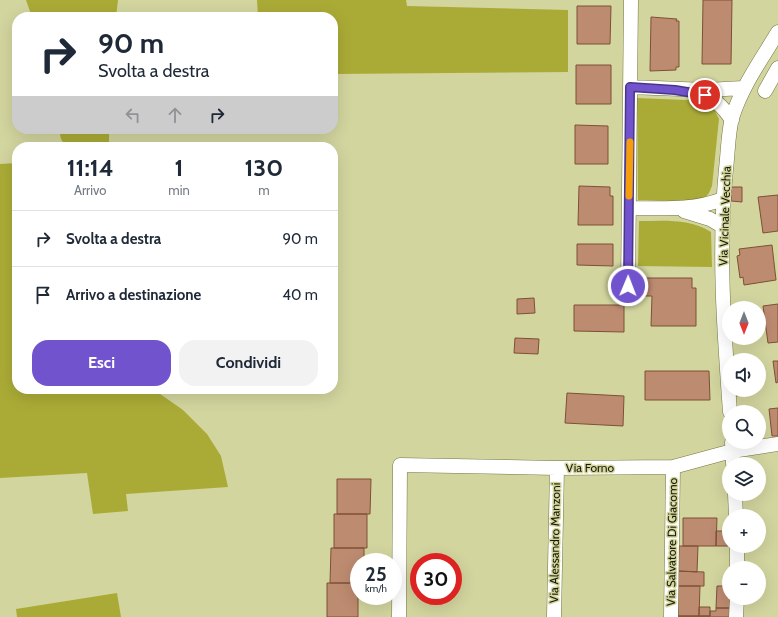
<!DOCTYPE html>
<html lang="it">
<meta charset="utf-8">
<style>
:root{--surface:#fff;--page:#f2f2f3;--text:#1f2937;--muted:#747a83;--line:#e0e1e3;--accent:#7153cd}
body{margin:0;font-family:Cabin,sans-serif;background:var(--page);color:var(--text);height:100vh;display:flex;flex-direction:column;font-size:15px;white-space:nowrap}
*{box-sizing:border-box;margin:0}
p{font-size:13px;color:var(--muted)}
.icon{flex:none;width:22px;height:22px;fill:none;stroke:currentColor;stroke-width:2;stroke-linecap:round;stroke-linejoin:round}
.map{position:relative;flex:1;overflow:hidden}
.side{position:absolute;left:12px;top:142px;width:326px;height:252px;display:flex;flex-direction:column;background:var(--surface);border-radius:16px;box-shadow:0 4px 16px #0002}
.side>*{flex:none}
.top-card{position:absolute;left:12px;top:12px;width:326px;height:122px;border-radius:16px;box-shadow:0 4px 16px #0002;background:#fff;color:var(--text);overflow:hidden}
.needle{width:26px;rotate:180deg}
.buttons{position:absolute;left:722px;top:301px;display:grid;gap:8px}
.buttons a{display:grid;place-items:center;width:44px;height:44px;border-radius:50%;background:var(--surface);box-shadow:0 4px 16px #0002;font-size:20px}
.speed{position:absolute;left:350px;top:553px;display:flex;gap:8px;font-size:20px;font-weight:700;text-align:center}
.speed>*{display:grid;place-content:center;width:52px;height:52px;border-radius:50%;background:var(--surface);box-shadow:0 4px 16px #0002;line-height:1}
.speed small{font-size:10px;font-weight:400}
.speed .limit{border:6px solid #d22;background:#fff;color:#111}
.pin{position:absolute;display:grid;place-items:center;width:34px;height:34px;color:#fff;margin:-17px;border:2px solid #fff;border-radius:50%;box-shadow:0 1px 4px #0007}
.me{position:absolute;width:44px;margin:-22px;rotate:1deg;stroke-linejoin:round;filter:drop-shadow(0 0 3px #0008)}
.turn{display:flex;align-items:center;gap:14px;height:84px;padding:0 20px;font-size:18px}
.turn .icon{width:52px;height:52px;stroke-width:2.5}
.turn b{display:block;font-size:28px;line-height:34px}
.lanes{display:flex;align-items:center;height:38px;padding:0 20px;background:#0003;justify-content:center;gap:20px;direction:ltr}
.lanes .off{opacity:.35}
.eta{display:flex;justify-content:space-evenly;align-items:center;height:68px;text-align:center}
.eta b{font-size:24px;font-weight:700;line-height:28px}
.button{display:flex;gap:8px;margin-top:auto;padding:8px 20px}
.button a{flex:1;height:46px;border-radius:16px;background:var(--accent);color:#fff;font-size:16px;font-weight:700;line-height:46px;text-align:center}
.button a+a{background:var(--page);color:var(--text)}
ul{padding:0;list-style:none}
li{display:flex;align-items:center;gap:12px;height:56px;padding:0 20px;border-top:1px solid var(--line)}
li div{flex:1}
li b{display:block;font-size:15px}
li em{font-style:normal}
.map>svg:first-child{display:block}
</style>
<div class="map">
<svg width="778" height="617" viewBox="0 0 778 617">
<rect width="100%" height="100%" fill="#d2d59e"/>
<path fill="#aaab36" d="M26,0H118L116,17H32Z
M257,0H406L407,6L568,10V72L333,74V17H258Z
M637,98L710,101L719,119L712,186C710,190 709,195 705,197C694,204 653,200 638,200Z
M59,129H109V147H66L61,139Z
M17,163V389H153L183,410L207,434L221,456L228,487L126,494L128,511L93,514L87,473L0,478V164Z
M639,221C663,221 690,218 711,232L712,267L638,266Z
M117,593L121,617H17L16,609Z"/>
<path fill="#bd8b70" stroke="#7e5036" d="M703,0H732L731,64H702Z
M577,6H611L610,44H577Z
M651,17L677,19L676,21H679V67H676V70L650,71Z
M576,65H611V104H576Z
M575,125L608,126V164H575Z
M579,186L610,187V196H613V225H578Z
M731,187H742V202L731,201Z
M778,195V231L763,233L758,197Z
M577,244H613V266L577,265Z
M772,245L776,280L744,285L743,277L740,278L737,256L740,255L739,249Z
M645,278H692V288H696V326H651L652,296H644Z
M534,298L535,313L517,314V299Z
M778,304V342L768,343L763,306Z
M574,305H624V332L574,331Z
M515,338L539,339L538,354L514,353Z
M773,361H778V382L776,383Z
M645,371H709L710,400H645Z
M735,390H753V394L735,396Z
M567,393L624,396L623,426L565,423Z
M778,408V436H772L769,409Z
M337,479H371L370,514H337Z
M334,514H367V548H334Z
M683,518H717L716,546H683Z
M716,531H729V546H733H716Z
M679,546H698L697,572L678,571Z
M331,548H364V562H359V583H330Z
M678,571L704,572V586H678Z
M327,583H358V617H327Z
M678,586H700L699,616H678Z
M717,586H729V598H733V608H716Z
M699,607H710V616H699Z
M716,608H732V617H678V616H710V611H716Z"/>
<g fill="none" stroke-linecap="round" stroke-linejoin="round">
<defs>
<path id="minor" d="M630,87L707,90L743,88
M765,91L778,68
M697,93C713,96 723,107 732,120
M629,208C661,208 692,211 723,199
M684,211L710,219L722,226
M628,286L631,0
M730,412C724,331 718,250 726,169C728,153 728,133 732,118C742,86 761,60 778,32
M732,442L733,464
M735,494L736,516
M737,546V568
M399,617L400,465L557,468L673,467L732,451L778,444
M554,617L557,468
M671,617L673,467
M736,617L737,598"/>
</defs>
<use href="#minor" stroke="#747643" stroke-width="15"/>
<use href="#minor" stroke="#fff" stroke-width="14"/>
</g>
<g fill="none" stroke-linecap="round" stroke-linejoin="round">
<defs>
<path id="route" d="M628,286L630,87L675,90L705,95"/>
</defs>
<use href="#route" stroke="#493685" stroke-width="10"/>
<use href="#route" stroke="#7153cd" stroke-width="7"/>
<path stroke="#f59e0b" stroke-width="7" d="M629,196L630,142"/>
</g>
<g text-anchor="middle" stroke-width="3" stroke-linejoin="round" paint-order="stroke">
<g font-size="12" fill="#1a1a05" stroke="#d2d59e">
<text transform="translate(725 216) rotate(-88)" y="4">Via Vicinale Vecchia</text>
<text x="590" y="472">Via Forno</text>
<text transform="translate(672 542) rotate(-89)" y="4">Via Salvatore Di Giacomo</text>
<text transform="translate(555 543) rotate(-89)" y="4">Via Alessandro Manzoni</text>
</g>
</g>
</svg>
<div class="buttons">
<a><svg class="needle" viewBox="-14 -14 28 28"><path d="M0-13l5 13h-10z" fill="#e53935"/><path d="M0 13l5-13h-10z" fill="#747a83"/></svg></a>
<a><svg class="icon" aria-label="sound" viewBox="0 0 24 24"><path d="M4 9h4l5-4v14l-5-4H4zM17 9q2 3 0 6"/></svg></a>
<a><svg class="icon" aria-label="search" viewBox="0 0 24 24"><circle cx="10" cy="10" r="6"/><path d="M15 15l6 6"/></svg></a>
<a><svg class="icon" aria-label="layers" viewBox="0 0 24 24"><path d="M12 4l9 5-9 5-9-5zM3 14l9 5 9-5"/></svg></a>
<a>+</a>
<a>−</a>
</div>
<div class="speed"><div>25<small>km/h</small></div><div class="limit">30</div></div>
<div class="pin" style="left:705px;top:95px;background:#d93025"><svg class="icon" aria-label="arrive" viewBox="0 0 24 24"><path d="M6 21V4h12l-3 4 3 4H6"/></svg></div>
<svg class="me" style="left:628px;top:286px" viewBox="-20 -20 40 40"><circle r="17" fill="#7153cd" stroke="#fff" stroke-width="3"/><path d="M0-11L8 9 0 5-8 9z" fill="#fff"/></svg>
<div class="top-card">
<div class="turn"><svg class="icon" aria-label="right" viewBox="0 0 24 24"><path d="M7 20v-9h11M14 6l5 5-5 5"/></svg><div><b>90 m</b>Svolta a destra</div></div>
<div class="lanes"><svg class="icon off" aria-label="left" viewBox="0 0 24 24"><path d="M17 20v-9H6M10 6l-5 5 5 5"/></svg><svg class="icon off" aria-label="ahead" viewBox="0 0 24 24"><path d="M12 20V5M6 11l6-6 6 6"/></svg><svg class="icon" aria-label="right" viewBox="0 0 24 24"><path d="M7 20v-9h11M14 6l5 5-5 5"/></svg></div>
</div>
<section class="side">
<div class="eta">
<div><b>11:14</b><p>Arrivo</p></div>
<div><b>1</b><p>min</p></div>
<div><b>130</b><p>m</p></div>
</div>
<ul>
<li><svg class="icon" aria-label="right" viewBox="0 0 24 24"><path d="M7 20v-9h11M14 6l5 5-5 5"/></svg><div><b>Svolta a destra</b></div><em>90 m</em></li>
<li><svg class="icon" aria-label="arrive" viewBox="0 0 24 24"><path d="M6 21V4h12l-3 4 3 4H6"/></svg><div><b>Arrivo a destinazione</b></div><em>40 m</em></li>
</ul>
<div class="button"><a>Esci</a><a>Condividi</a></div>
</section>
</div>
